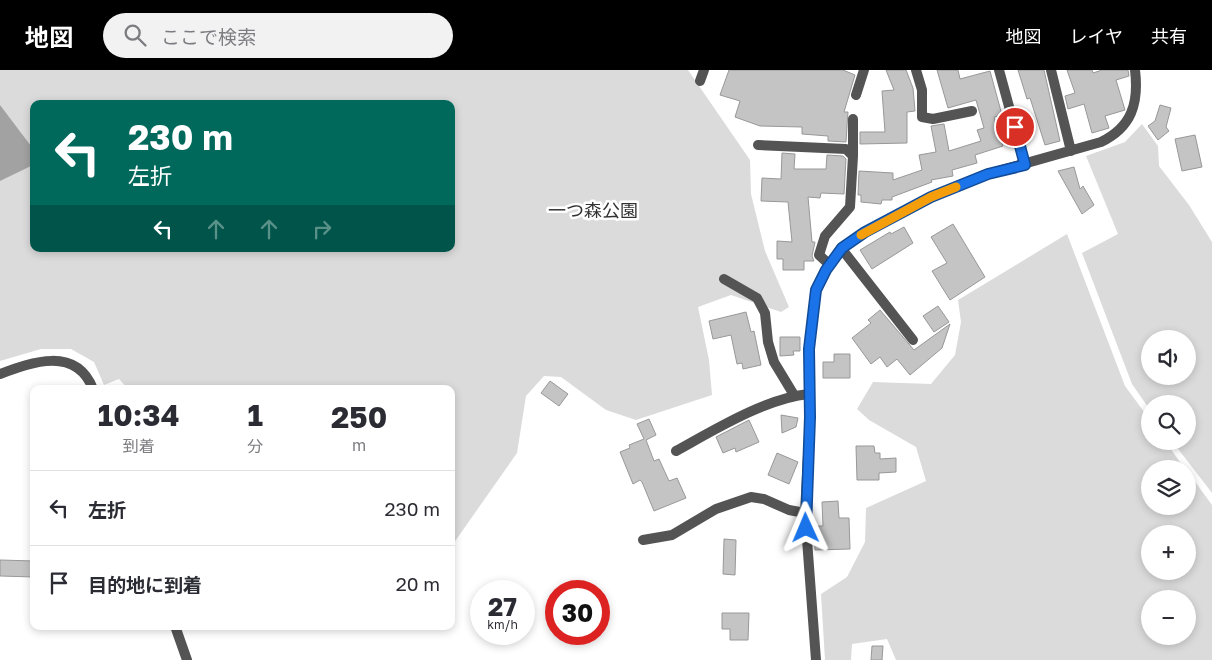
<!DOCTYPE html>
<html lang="ja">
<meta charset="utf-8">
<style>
:root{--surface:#fff;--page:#f2f2f3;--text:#2b2b33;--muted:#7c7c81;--line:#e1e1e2;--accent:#000}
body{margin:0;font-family:"Golos Text","Noto Sans JP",sans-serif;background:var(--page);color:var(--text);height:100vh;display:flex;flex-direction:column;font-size:19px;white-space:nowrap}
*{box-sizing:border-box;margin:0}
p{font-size:16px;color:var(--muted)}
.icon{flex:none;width:28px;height:28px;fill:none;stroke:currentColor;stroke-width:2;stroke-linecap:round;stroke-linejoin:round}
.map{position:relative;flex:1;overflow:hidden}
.details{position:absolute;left:30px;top:315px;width:425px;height:245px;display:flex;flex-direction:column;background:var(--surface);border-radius:10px;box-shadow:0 2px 8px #0003}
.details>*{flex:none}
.hud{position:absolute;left:30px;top:30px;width:425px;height:152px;border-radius:10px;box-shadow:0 2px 8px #0003;background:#00695c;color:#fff;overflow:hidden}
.fabs{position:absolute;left:1141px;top:260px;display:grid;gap:10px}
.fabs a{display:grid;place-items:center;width:55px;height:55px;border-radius:50%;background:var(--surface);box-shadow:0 2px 8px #0003;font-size:25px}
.speed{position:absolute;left:470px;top:510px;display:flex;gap:10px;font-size:25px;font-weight:700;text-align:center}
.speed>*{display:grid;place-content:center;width:65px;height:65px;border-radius:50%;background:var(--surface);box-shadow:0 2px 8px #0003;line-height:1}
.speed small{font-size:12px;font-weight:400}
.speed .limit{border:8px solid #d22;background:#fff;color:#111}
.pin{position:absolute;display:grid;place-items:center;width:42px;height:42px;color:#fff;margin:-21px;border:2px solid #fff;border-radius:50%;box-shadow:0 1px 5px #0007}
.me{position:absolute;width:55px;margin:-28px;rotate:359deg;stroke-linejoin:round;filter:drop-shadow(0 0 4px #0008)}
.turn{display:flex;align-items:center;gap:18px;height:105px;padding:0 15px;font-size:22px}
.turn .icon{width:65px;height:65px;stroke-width:2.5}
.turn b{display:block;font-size:35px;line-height:42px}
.lanes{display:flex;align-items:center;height:48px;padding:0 15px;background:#0003;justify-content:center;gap:25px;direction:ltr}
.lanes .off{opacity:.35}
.eta{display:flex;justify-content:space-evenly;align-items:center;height:85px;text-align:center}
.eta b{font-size:30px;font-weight:700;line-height:35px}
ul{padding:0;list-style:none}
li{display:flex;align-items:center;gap:15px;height:75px;padding:0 15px;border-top:1px solid var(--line)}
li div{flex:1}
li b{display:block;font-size:19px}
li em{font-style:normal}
header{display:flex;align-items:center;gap:30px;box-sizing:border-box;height:70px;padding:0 25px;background:var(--accent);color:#fff}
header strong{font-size:24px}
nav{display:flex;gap:28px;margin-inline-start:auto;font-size:18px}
.search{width:350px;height:45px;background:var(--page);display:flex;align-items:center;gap:12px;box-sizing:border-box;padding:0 18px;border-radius:28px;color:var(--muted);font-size:19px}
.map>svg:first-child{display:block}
</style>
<header>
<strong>地図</strong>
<div class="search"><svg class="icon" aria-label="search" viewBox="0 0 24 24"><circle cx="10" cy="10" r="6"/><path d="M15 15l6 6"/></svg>ここで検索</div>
<nav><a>地図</a><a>レイヤ</a><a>共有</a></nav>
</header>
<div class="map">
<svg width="1212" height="590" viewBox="0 0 1212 590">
<rect width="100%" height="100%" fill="#fff"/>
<path fill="#dbdbdb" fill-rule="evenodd" d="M0,0H688L750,90L751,124L765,181L789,237L781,242L731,225L698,237L709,290L712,325L636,350L606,340L561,307L544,306L526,326L517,383L451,477V319H128L119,309L104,315L94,292L71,279H41L0,291ZM34,34H451V179H34Z
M1142,54L1158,76L1159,96L1189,135L1212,172V423L1172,371H1188V334H1150V340L1132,314L1082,183L1118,164L1086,86L1125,72ZM1150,269H1188V306H1150Z
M1067,164L1125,316L1150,350V371H1165L1185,399H1150V436H1188V402L1212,435V590H896L887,569L852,574L851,590H825L821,524L847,507L865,472L866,438L926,411L916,377L869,350L857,339L873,312L931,314L955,285L961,252L958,230ZM1150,464H1188V501H1150ZM1150,529H1188V566H1150Z"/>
<path fill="#a2a2a2" d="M0,35L34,80V92L31,96L0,111Z"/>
<path fill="#c4c4c4" stroke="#989898" d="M729,0H843L855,5L844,42H848L846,72L828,71V66L802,64V57L760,56L735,47L740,31L720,25Z
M886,0H906L913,18L915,41L907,42V73L860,74V62H885L882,21L894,20Z
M937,0H958L960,9L990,1L1002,45L994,47L1003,76L975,85L977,93L952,100L953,106L931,110L932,112L892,127V130H882L881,134L861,132V125H858L859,101L893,103V110L922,100L919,85L936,82L931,56L944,54L949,81L981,71L977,60L984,58L976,30L948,38Z
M1018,0H1044L1060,71L1045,75L1030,28L1027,29Z
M1067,0H1092L1093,3L1102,0H1128L1129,6L1116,10L1125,40L1105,46L1109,58L1092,63L1084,34L1068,39L1065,26L1075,23Z
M1160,35L1171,38L1166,57L1169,61L1158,70L1148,56L1155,51Z
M1195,65L1202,97L1182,101L1175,69Z
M782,83L795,84L794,99H826L827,85L843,86L846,89L844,124L821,123L820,128L808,127L812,172H815L812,186L814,191H804V200H783V189H777V171L792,172L788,132L761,131L762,108L781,109Z
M1074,97L1080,119L1083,116L1094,135L1082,144L1058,101Z
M953,154L985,207L950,230L932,201L947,193L931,167Z
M904,157L913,173L872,199L860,180L890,162L891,164Z
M938,236L949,252L934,262L923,246Z
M880,240L914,280L950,254L942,278L910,305L897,289L887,297L880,287L871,294L852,268L871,253L868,250Z
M746,242L751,262L754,261L761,295L743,299L742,293L737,294L731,265L713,269L709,251Z
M780,267H800V281H793L794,285L780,286Z
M834,284H850V308H823V292H834Z
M550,311L568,324L559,336L541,323Z
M781,345L798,348L796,357L782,363Z
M649,349L656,365L646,370L654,391L659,389L669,411L677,408L686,428L654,441L642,412L640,410L633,414L620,382L630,378L629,375L644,369L637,354Z
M749,350L759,372L736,382L735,378L723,383L716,367Z
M856,376H874L875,383H880V389L896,388V402L879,403V410H857Z
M777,383L798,392L789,414L768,405Z
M838,431L839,448H849L850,479L815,480L814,456H823L822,432Z
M724,469L736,470L735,505L723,504Z
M0,490L34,491V507L0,506Z
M722,543H749L748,570H730V559H722Z
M872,576H883L882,590H871Z"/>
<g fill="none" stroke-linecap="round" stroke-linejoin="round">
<path stroke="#545454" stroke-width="10" d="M916,0L922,20V47L933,49L972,41
M999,0L1025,95
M1051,0L1071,81
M700,11L704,0
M856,25L864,0
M853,49V86
M758,75L846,79L853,86L850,137L825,166L819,185L830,195
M841,178L913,270
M724,209L757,228L765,243L768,272L774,292L794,325
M0,304C32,292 76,276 93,319
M676,381C714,360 766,328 809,324
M643,470L672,465L716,439L751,427L764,429L789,440L805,443
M175,556L187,590
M816,590L805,443L810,347L809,279L816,220L826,200L841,178L865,162L931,127L988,104L1101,72C1132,57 1139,33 1135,0"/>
</g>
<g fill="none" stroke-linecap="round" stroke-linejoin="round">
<defs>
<path id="route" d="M806,458L810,347L809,279L816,220L826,200L842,178L865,162L931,127L988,104L1025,95L1015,57"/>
</defs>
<use href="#route" stroke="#114b97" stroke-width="12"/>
<use href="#route" stroke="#1a73e8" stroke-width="9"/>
<path stroke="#f59e0b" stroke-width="9" d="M861,165L931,127L956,117"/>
</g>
<g text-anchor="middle" stroke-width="5" stroke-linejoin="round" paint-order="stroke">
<g font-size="18" fill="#323232" stroke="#fff">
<text x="593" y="147">一つ森公園</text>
</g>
</g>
</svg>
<div class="fabs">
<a><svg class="icon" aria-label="sound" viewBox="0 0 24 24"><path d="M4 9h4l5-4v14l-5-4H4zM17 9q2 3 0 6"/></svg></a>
<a><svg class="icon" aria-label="search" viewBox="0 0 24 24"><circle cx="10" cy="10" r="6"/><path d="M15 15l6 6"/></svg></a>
<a><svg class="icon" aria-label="layers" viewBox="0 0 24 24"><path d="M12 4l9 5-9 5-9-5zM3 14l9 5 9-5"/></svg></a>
<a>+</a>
<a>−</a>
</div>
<div class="speed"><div>27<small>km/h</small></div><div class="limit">30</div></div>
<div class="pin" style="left:1015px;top:57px;background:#d93025"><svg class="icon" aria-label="arrive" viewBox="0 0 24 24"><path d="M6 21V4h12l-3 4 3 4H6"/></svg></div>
<svg class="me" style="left:806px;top:458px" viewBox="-20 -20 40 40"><path d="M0-17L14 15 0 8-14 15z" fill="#1a73e8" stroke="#fff" stroke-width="4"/></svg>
<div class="hud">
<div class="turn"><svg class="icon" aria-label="left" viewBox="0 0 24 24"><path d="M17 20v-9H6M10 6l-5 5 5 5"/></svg><div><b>230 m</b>左折</div></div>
<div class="lanes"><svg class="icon" aria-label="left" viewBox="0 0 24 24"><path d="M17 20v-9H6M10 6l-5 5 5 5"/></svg><svg class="icon off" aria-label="ahead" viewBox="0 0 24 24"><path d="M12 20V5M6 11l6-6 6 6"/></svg><svg class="icon off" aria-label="ahead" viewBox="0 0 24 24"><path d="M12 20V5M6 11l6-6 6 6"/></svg><svg class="icon off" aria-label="right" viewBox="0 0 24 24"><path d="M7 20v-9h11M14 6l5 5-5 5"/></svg></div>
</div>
<section class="details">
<div class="eta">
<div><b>10:34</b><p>到着</p></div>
<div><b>1</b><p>分</p></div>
<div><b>250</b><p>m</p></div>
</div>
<ul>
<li><svg class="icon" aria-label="left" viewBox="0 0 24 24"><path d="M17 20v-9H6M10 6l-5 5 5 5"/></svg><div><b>左折</b></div><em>230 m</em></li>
<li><svg class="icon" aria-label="arrive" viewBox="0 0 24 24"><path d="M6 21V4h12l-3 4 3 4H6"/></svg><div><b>目的地に到着</b></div><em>20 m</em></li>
</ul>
</section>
</div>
